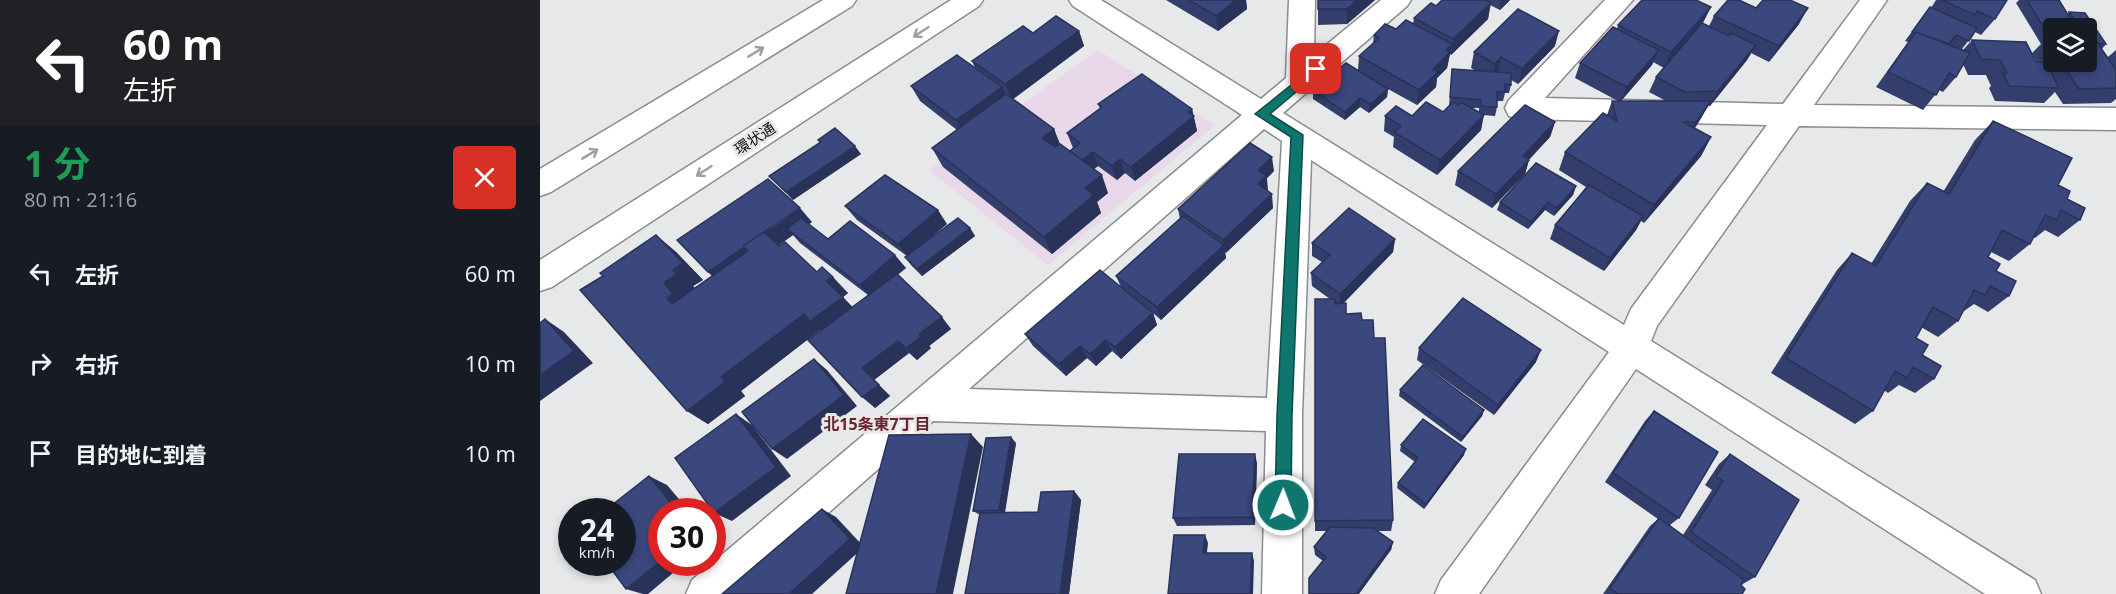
<!DOCTYPE html>
<html lang="ja">
<meta charset="utf-8">
<style>
:root{--surface:#171b24;--page:#242831;--text:#f1f3f6;--muted:#9ea1a6}
body{margin:0;font-family:"Open Sans","Noto Sans JP",sans-serif;background:var(--page);color:var(--text);height:100vh;display:flex;flex-direction:column;font-size:22px;white-space:nowrap}
*{box-sizing:border-box;margin:0}
p{font-size:20px;color:var(--muted)}
.icon{flex:none;width:33px;height:33px;fill:none;stroke:currentColor;stroke-width:2;stroke-linecap:round;stroke-linejoin:round}
.map{position:relative;flex:1;overflow:hidden}
.panel{display:flex;flex-direction:column;background:var(--surface);width:540px}
.panel>*{flex:none}
.banner{background:#202124;color:#fff;overflow:hidden}
.controls{position:absolute;left:1503px;top:18px;display:grid;gap:12px}
.controls a{display:grid;place-items:center;width:54px;height:54px;border-radius:6px;background:var(--surface);box-shadow:0 3px 9px #0003;font-size:30px}
.speed{position:absolute;left:18px;top:498px;display:flex;gap:12px;font-size:30px;font-weight:700;text-align:center}
.speed>*{display:grid;place-content:center;width:78px;height:78px;border-radius:50%;background:var(--surface);box-shadow:0 3px 9px #0003;line-height:1}
.speed small{font-size:15px;font-weight:400}
.speed .limit{border:9px solid #d22;background:#fff;color:#111}
.pin{position:absolute;display:grid;place-items:center;width:51px;height:51px;color:#fff;margin:-26px;border-radius:12px;box-shadow:0 3px 9px #0006}
.me{position:absolute;width:66px;margin:-33px;rotate:1deg;stroke-linejoin:round;filter:drop-shadow(0 0 4px #0008)}
.turn{display:flex;align-items:center;gap:21px;height:126px;padding:0 24px;font-size:27px}
.turn .icon{width:78px;height:78px;stroke-width:2.5}
.turn b{display:block;font-size:42px;line-height:51px}
.round{display:grid;place-items:center;flex:none;width:63px;height:63px;border-radius:6px;background:var(--page)}
.headline{display:flex;align-items:center;justify-content:space-between;height:102px;padding:0 24px}
h1{font-size:36px;font-weight:700;line-height:45px;color:#1e9e55}
ul{padding:0;list-style:none}
li{display:flex;align-items:center;gap:18px;height:90px;padding:0 24px}
li div{flex:1}
li b{display:block;font-size:22px}
li em{font-style:normal}
main{display:flex;flex:1;min-height:0}
.map>svg:first-child{display:block}
</style>
<main>
<section class="panel">
<div class="banner">
<div class="turn"><svg class="icon" aria-label="left" viewBox="0 0 24 24"><path d="M17 20v-9H6M10 6l-5 5 5 5"/></svg><div><b>60 m</b>左折</div></div>
</div>
<div class="headline"><div><h1>1 分</h1><p>80 m · 21:16</p></div><a class="round" style="background:#d93025;color:#fff"><svg class="icon" aria-label="close" viewBox="0 0 24 24"><path d="M6 6l12 12M18 6L6 18"/></svg></a></div>
<ul>
<li><svg class="icon" aria-label="left" viewBox="0 0 24 24"><path d="M17 20v-9H6M10 6l-5 5 5 5"/></svg><div><b>左折</b></div><em>60 m</em></li>
<li><svg class="icon" aria-label="right" viewBox="0 0 24 24"><path d="M7 20v-9h11M14 6l5 5-5 5"/></svg><div><b>右折</b></div><em>10 m</em></li>
<li><svg class="icon" aria-label="arrive" viewBox="0 0 24 24"><path d="M6 21V4h12l-3 4 3 4H6"/></svg><div><b>目的地に到着</b></div><em>10 m</em></li>
</ul>
</section>
<div class="map">
<svg width="1576" height="594" viewBox="0 0 1576 594">
<rect width="100%" height="100%" fill="#e7e8ea"/>
<path fill="#e8d8e9" d="M558,50L675,125L508,265L389,170Z"/>
<g fill="none" stroke-linecap="round" stroke-linejoin="round">
<defs>
<path id="minor" d="M283,0H316L312,6L11,192L0,196V169Z
M411,0H443L439,6L12,287L0,291V260Z
M529,0H561L721,99L746,78L749,0H775L774,55L841,0H871L867,6L743,113L1084,325L1091,309L1227,125L979,119L969,116L965,108L969,100L1065,0H1093L1005,98L1243,104L1320,0H1347L1274,105L1576,108V130L1259,126L1117,326L1111,341L1495,580L1501,594H1445L1096,369L939,594H895L901,580L1069,352L771,160L762,415V594H722L726,431L393,421L196,594H146L152,580L702,115L533,6ZM724,129L742,141L727,398L429,389Z"/>
</defs>
<use href="#minor" stroke="#8b8c8e" stroke-width="3"/>
<use href="#minor" fill="#fff" fill-rule="evenodd"/>
</g>
<path fill="#333e6c" fill-rule="evenodd" d="M626,0H706L707,9L678,31Z
M778,0H835L807,24L778,25Z
M902,0H970L960,10L950,5L948,19L911,55L910,54L907,68L897,78L896,87L877,105L848,89L847,97L829,113L820,107L805,120L773,99V90L818,70L819,56L833,43L834,35L856,29L873,24L874,18L896,6Z
M1396,0H1467L1455,19L1441,35L1435,32L1422,49L1423,50L1432,40L1497,62L1492,53L1501,44L1476,3L1479,0H1519L1527,14L1529,12L1566,44L1562,49L1568,57L1576,50V99L1571,103L1523,104L1515,92L1504,103L1455,101L1449,88L1451,86L1446,75H1428L1423,64L1416,77L1403,92L1399,90L1383,110L1336,87L1368,42L1365,41L1390,7L1391,8ZM1514,28H1546V62H1514Z
M1216,8L1259,24L1229,62L1211,53L1207,60L1170,106H1168L1155,128L1171,137L1161,156L1104,223L1101,221L1096,230L1064,271L1010,239L1015,225L1046,187L1019,170L1025,152L1067,115L1072,101H1078L1035,78L1040,63L1077,29L1078,25L1163,24L1169,26L1174,16ZM1113,62L1124,68L1116,77L1109,92L1126,101H1081L1112,65Z
M539,31L544,46L473,99L514,129L520,144L530,151L533,148L527,133L560,109L558,104L652,109L657,131L595,181L585,173L577,180L558,166L554,169L568,193L557,202L561,213L512,254L403,167L392,148L417,130L380,101L371,86L435,68L432,61L493,33Z
M1015,46L978,84L971,80V85L969,93H965L963,101H957V107L955,116L943,115L941,130L897,175L853,147L854,137L844,131L845,116H872L903,112L909,106L912,69L936,71L931,68L934,52ZM931,108H939V112Z
M1453,121L1518,185L1540,220L1518,237L1505,230L1495,238L1493,237L1490,244L1469,261L1451,252L1448,257L1469,296L1448,312L1434,304L1424,311H1423L1418,321L1398,337L1381,327L1376,338L1382,355L1394,379L1375,393L1359,385L1348,393L1344,390L1333,411L1315,424L1231,373L1297,270L1312,253L1331,264L1370,201L1387,183L1403,192L1435,140Z
M1015,122L1010,137L989,160L985,174L952,208L915,185L918,171Z
M278,140L321,154L253,200L229,176L280,143Z
M734,171L727,178V191L733,208L685,253L686,258L621,320L613,313L617,325L581,359L572,351L556,366L547,358L526,376L493,346L485,334L581,287L576,276L640,219L638,209Z
M1036,186L1033,195L1014,216L1005,210L988,229L957,210L960,202Z
M305,206L407,224L386,241L430,228L435,236L382,276L371,265L365,257L367,256L317,220Z
M272,222L269,224L288,239L366,268L358,274L411,329L389,346L391,348L377,360L369,353L334,380L350,396L335,408L280,330L201,391L205,396L168,424L147,411L63,276L116,235L136,252L163,280L153,286L155,288L172,276L137,240ZM253,235L260,243L328,295L312,307L303,297L308,293L239,245Z
M855,239L853,252L803,304L806,314L822,320L834,338L853,520L851,531H837L853,542L851,550L783,561L775,555L774,547L787,531H775V521L790,299L772,286L771,273L782,262L772,256V243Z
M879,348L996,362L954,415L877,360Z
M860,390L944,410L942,416L921,442L859,396Z
M1114,411L1139,518L1130,525L1143,535L1172,490L1165,485L1179,464L1190,454L1215,577L1201,585L1202,594H1063L1110,526L1118,519L1065,482L1105,421Z
M476,443L465,513L498,512L534,491L541,500L529,594H425L440,515L433,511Z
M861,445L924,455L884,509L857,488L858,483L875,462L860,451Z
M717,463L715,525L637,526L633,518Z"/>
<path fill="#293258" d="M696,0H706L707,9L678,31L676,16Z
M817,0H835L807,24V9Z
M962,0H970L960,10L961,1Z
M951,3L948,19L911,55L913,39Z
M1171,7L1163,23L1124,68L1131,52Z
M1268,8L1259,24L1229,62L1239,46Z
M539,31L544,46L472,100L465,84Z
M1019,31L1015,46L978,84L982,69Z
M912,44L907,68L897,78L896,87L877,105L879,90L906,50Z
M1216,45L1207,60L1170,106L1178,91Z
M1119,50L1112,65L1080,102L1087,87Z
M961,57L958,73L952,79L955,64Z
M462,87L469,102L424,135L416,120Z
M848,89L847,97L829,113L830,104Z
M820,98V107L805,120V112Z
M1171,101L1160,120L1146,141L1156,122Z
M652,109L657,131L595,181L591,167Z
M944,115L941,130L897,175L900,160Z
M1015,122L1010,137L978,170L983,156Z
M514,129L521,148L510,157L502,138Z
M1171,137L1161,156L1104,223L1114,205Z
M315,146L321,154L253,200L246,192Z
M553,152L558,166L548,174L542,160Z
M732,157L734,171L727,178L728,190L719,198L718,184V170Z
M580,159L585,173L577,180L572,166Z
M989,160L985,174L952,208L956,194Z
M562,175L568,193L557,202L561,213L512,254L504,237L545,188Z
M1036,186L1033,195L1014,216L1017,208Z
M732,194L733,208L686,253L683,240Z
M1008,202L1005,210L988,229L991,222Z
M260,208L272,222L254,234L247,229L253,235L218,260L204,247Z
M398,210L407,224L368,257L358,244Z
M1103,216L1096,230L1064,271L1070,258Z
M430,228L435,236L382,276L377,269Z
M116,235L136,252L163,280L153,286L157,291L132,304L127,298L124,283L133,270Z
M855,239L853,252L800,306V294Z
M684,245L686,258L621,320L617,307Z
M204,247L218,260L183,285L168,272Z
M355,255L366,268L331,297L320,285Z
M293,277L308,293L303,297L318,313L287,336L280,330L201,391L205,396L168,424L147,411L181,377L286,281Z
M613,313L617,325L581,359L575,347Z
M402,317L411,329L389,346L391,348L377,360L366,348L379,334Z
M5,319L24,332L53,363L0,401V375Z
M566,340L572,351L556,366L550,354Z
M358,341L369,353L334,380L350,396L335,408L322,397V368Z
M540,346L547,358L526,376L519,364Z
M1001,350L996,362L954,415L958,405Z
M274,359L287,370L317,406L247,459L232,449Z
M944,410L942,416L921,442L923,437Z
M196,414L212,425L251,476L192,521L174,513Z
M431,434L443,447L413,594H396Z
M471,437L476,443L464,515L459,510Z
M926,449L924,455L884,509L886,504Z
M715,454L717,463L715,525L712,517Z
M109,476L127,485L150,512H138Z
M534,491L541,500L529,594H520Z
M282,509L296,517L324,547L272,594H249Z
M665,535L668,543L666,561L663,553Z
M853,542L851,550L819,594H816Z
M712,553L714,561L713,594H710Z
M122,560V562H146L108,594H103L86,589Z"/>
<path fill="#3b487e" stroke="#293258" stroke-width="1.5" d="M649,0H696L676,16Z
M778,0H817L807,9H778Z
M902,0H944L951,3L913,39L874,18L891,3L896,6Z
M1102,0H1156L1171,7L1131,52L1078,25Z
M1188,0H1199L1216,8L1223,0H1250L1268,8L1239,46L1174,16Z
M1402,0H1467L1455,19L1437,11L1435,15Z
M1487,0H1519L1536,28H1514V38H1510Z
M1390,7L1437,28L1429,41L1416,35L1409,44L1394,38V39L1376,32L1374,33L1372,32Z
M978,9L1019,31L982,69L961,57L955,64L934,52Z
M1529,12L1545,13L1566,44H1559L1556,41L1547,40L1546,39V28H1540Z
M516,16L539,31L465,84L432,61L483,26L493,33Z
M866,20L912,44L906,50L910,52L893,69L898,72L879,90L819,56L839,38L834,35L845,24L856,29Z
M1162,23L1189,36L1191,33L1216,45L1178,91L1145,92L1116,77Z
M1073,27L1119,50L1087,87L1040,63Z
M1376,32L1430,53L1416,77L1409,73L1396,95L1348,72Z
M1507,38H1514V49Z
M1432,40L1486,42L1496,62H1506L1519,88L1469,86L1463,73H1467L1460,60L1441,59Z
M1546,40L1556,41L1576,70V88L1539,89L1521,62H1546Z
M417,55L462,87L416,120L371,86Z
M806,63L848,89L830,104L820,98L805,112L773,90Z
M912,69L971,73V85L965,84V92H957V107L941,106V100L910,97Z
M602,74L652,109L648,112L654,116L591,167L580,159L572,166L553,152L542,160L530,151L540,143L527,133L562,107L558,104Z
M466,94L514,129L502,138L515,147L520,144L562,175L545,188L554,195L504,237L392,148Z
M1072,101H1171L1156,122H1143L1171,137L1114,205L1025,152L1063,113L1077,121Z
M886,102L903,112L913,102L919,105L921,102L944,115L900,160L854,132L861,126L845,116L856,106L872,116Z
M985,105L1015,122L983,156L989,160L956,194L918,171Z
M1453,121L1532,158L1518,185L1530,191L1527,199L1545,208L1540,220L1521,210L1517,220L1505,215L1490,244L1462,230L1448,257L1460,264L1456,271L1476,281L1469,296L1450,286L1445,295L1434,290L1418,321L1393,307L1376,338L1388,345L1382,355L1401,366L1394,379L1373,367L1367,378L1355,371L1333,411L1246,358L1312,253L1336,266L1387,183L1409,194Z
M295,128L315,146L246,192L229,176L281,142L278,140Z
M710,143L732,157L718,170L726,176L718,184L732,194L683,240L638,209Z
M996,163L1036,186L1017,208L1008,202L991,222L960,202Z
M345,175L398,210L358,244L305,206Z
M228,179L260,208L203,246L204,247L168,272L137,240Z
M1049,185L1103,216L1070,258L1015,225Z
M809,208L855,239L800,294L771,273L790,255L772,243Z
M643,216L684,245L617,307L576,276Z
M261,218L288,239L310,221L355,255L320,285L247,229Z
M418,218L430,228L377,269L365,257Z
M224,232L239,246L245,242L277,272L282,267L293,277L286,281L303,297L270,321L264,314L181,377L185,382L147,411L40,290L63,276L60,273L116,235L143,263L133,270L137,274L124,283L133,294L127,298L132,304L208,251L203,246Z
M560,270L613,313L575,347L566,340L550,354L540,346L519,364L485,334Z
M357,274L402,317L379,334L381,337L366,348L358,341L322,368L339,385L322,397L268,340Z
M923,298L1001,350L958,405L879,348Z
M775,299H795V304L806,303V314L821,313L822,320H833L834,338H845L853,520L775,521Z
M5,319L34,351L0,375V323Z
M274,359L304,395L232,449L202,412Z
M883,365L944,410L923,437L860,390Z
M1114,411L1178,452L1139,518L1073,473Z
M196,414L236,467L174,513L135,458Z
M883,419L926,449L886,504L858,483L878,458L861,445Z
M431,434L396,594H306L349,435Z
M471,437L459,510L433,511L446,438Z
M639,454H715L712,517L633,518Z
M1190,454L1259,500L1215,577L1151,532L1183,481L1176,476Z
M109,476L138,512H122V560L86,589L66,562H82V512H63Z
M534,491L520,594H425L440,513L498,512L501,492Z
M282,509L310,539L249,594H182Z
M1119,518L1204,580L1201,585L1205,589L1202,594H1078L1070,588Z
M790,527L833,528L853,542L816,594H769V578L786,557L774,547Z
M634,535H665L663,553H712L710,594H628Z"/>
<defs><path id="oneway-shaft" d="M-6 0H5M1.5-3L5.5 0L1.5 3" fill="none" stroke-width="1.6" stroke-linecap="round" stroke-linejoin="round" transform="scale(1.5)"/></defs>
<g stroke="#9f9f9f">
<use href="#oneway-shaft" transform="translate(381 32) rotate(147)"/>
<use href="#oneway-shaft" transform="translate(216 52) rotate(-31)"/>
<use href="#oneway-shaft" transform="translate(50 154) rotate(-31)"/>
<use href="#oneway-shaft" transform="translate(164 171) rotate(147)"/>
</g>
<path fill="#0f766e" stroke="#0a4d48" stroke-width="1.5" d="M776,65L780,67V72L730,114L763,135L752,415L751,505L748,510L743,512L737,510L735,505L737,415L751,137L715,114Z"/>
<g text-anchor="middle" stroke-width="6" stroke-linejoin="round" paint-order="stroke">
<g font-size="15" fill="#0e0e0f" stroke="#e7e8ea">
<text transform="translate(215 139) rotate(-33)" y="5">環状通</text>
</g>
<g font-size="16" font-weight="bold" fill="#6b242d" stroke="#e7e8ea">
<text x="337" y="430">北15条東7丁目</text>
</g>
</g>
</svg>
<div class="controls">
<a><svg class="icon" aria-label="layers" viewBox="0 0 24 24"><path d="M12 4l9 5-9 5-9-5zM3 14l9 5 9-5"/></svg></a>
</div>
<div class="speed"><div>24<small>km/h</small></div><div class="limit">30</div></div>
<div class="pin" style="left:776px;top:69px;background:#d93025"><svg class="icon" aria-label="arrive" viewBox="0 0 24 24"><path d="M6 21V4h12l-3 4 3 4H6"/></svg></div>
<svg class="me" style="left:743px;top:505px" viewBox="-20 -20 40 40"><circle r="17" fill="#0f766e" stroke="#fff" stroke-width="3"/><path d="M0-11L8 9 0 5-8 9z" fill="#fff"/></svg>
</div>
</main>
